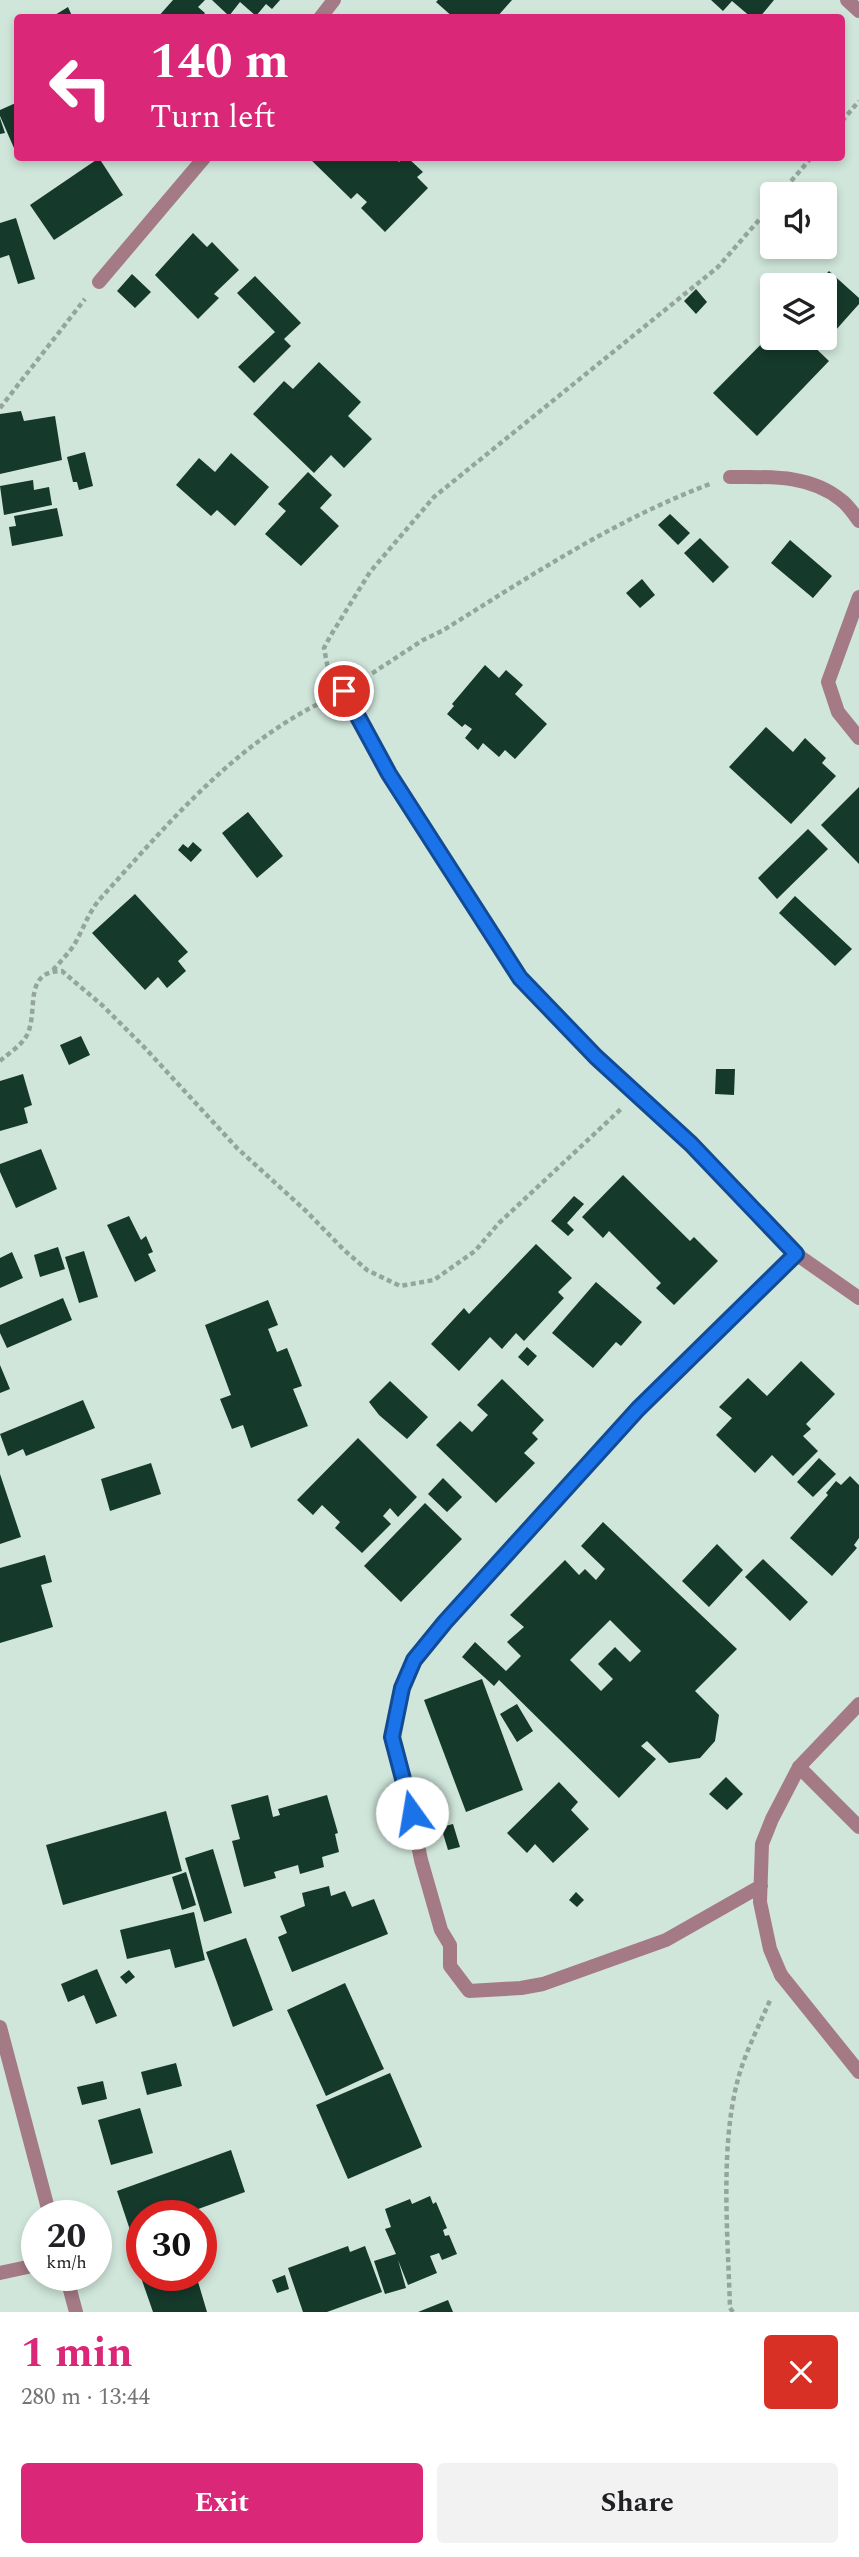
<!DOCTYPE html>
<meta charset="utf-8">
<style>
:root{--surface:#fff;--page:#f2f2f2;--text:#202124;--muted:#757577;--accent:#db2777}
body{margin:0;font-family:Spectral,serif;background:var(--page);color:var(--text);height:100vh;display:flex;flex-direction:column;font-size:26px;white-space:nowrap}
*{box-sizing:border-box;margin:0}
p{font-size:23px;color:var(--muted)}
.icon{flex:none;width:38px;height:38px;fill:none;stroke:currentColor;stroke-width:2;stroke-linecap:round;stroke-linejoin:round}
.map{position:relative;height:2312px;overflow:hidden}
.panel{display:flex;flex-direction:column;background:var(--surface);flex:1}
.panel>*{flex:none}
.top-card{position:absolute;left:14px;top:14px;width:831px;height:147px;border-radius:7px;box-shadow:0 4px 10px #0003;background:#db2777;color:#fff;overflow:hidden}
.tools{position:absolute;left:760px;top:182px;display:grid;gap:14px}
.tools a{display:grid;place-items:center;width:77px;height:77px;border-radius:7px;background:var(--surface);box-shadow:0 4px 10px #0003;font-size:35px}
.speed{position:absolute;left:21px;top:2200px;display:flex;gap:14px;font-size:35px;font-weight:700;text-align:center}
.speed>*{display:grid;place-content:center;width:91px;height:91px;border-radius:50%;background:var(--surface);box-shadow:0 4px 10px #0003;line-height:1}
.speed small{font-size:18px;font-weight:400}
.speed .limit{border:10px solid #d22;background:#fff;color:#111}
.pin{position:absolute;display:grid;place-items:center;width:60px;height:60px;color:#fff;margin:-30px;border:4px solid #fff;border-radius:50%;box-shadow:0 2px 7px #0007}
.me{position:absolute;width:77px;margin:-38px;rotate:347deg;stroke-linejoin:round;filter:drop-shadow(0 0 5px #0008)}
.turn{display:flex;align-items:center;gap:24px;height:147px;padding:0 21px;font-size:32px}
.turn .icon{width:91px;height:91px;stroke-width:2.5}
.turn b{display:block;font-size:49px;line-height:60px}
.round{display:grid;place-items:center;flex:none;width:74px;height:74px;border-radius:7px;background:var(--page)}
.overview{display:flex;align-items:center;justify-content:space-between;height:119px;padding:0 21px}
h1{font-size:42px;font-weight:700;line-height:52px;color:var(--accent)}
.cta{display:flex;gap:14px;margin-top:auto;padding:14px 21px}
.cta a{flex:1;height:80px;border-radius:7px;background:var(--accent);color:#fff;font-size:28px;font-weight:700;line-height:80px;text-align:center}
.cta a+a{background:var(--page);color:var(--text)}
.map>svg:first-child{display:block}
</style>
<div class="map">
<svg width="859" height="2312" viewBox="0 0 859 2312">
<rect width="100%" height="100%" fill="#d0e6db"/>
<path fill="#15392a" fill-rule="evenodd" d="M173,0H205L198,7L205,13L201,18H157Z
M212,0H280L272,9L266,4L256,16L240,2L229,16Z
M438,0H512L496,18H454L436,2Z
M711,0H774L759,18H752L732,1L723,11Z
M68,7L73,18H50Z
M18,102V147L14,148L0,116V110Z
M0,118L5,133L0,134Z
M99,158L123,195L54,240L30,205Z
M309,158H395L399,162L403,158H408L423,172L417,177L428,188L385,232L361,208L367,202L357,193L351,199Z
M16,218L35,279L18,284L9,255L0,258V223Z
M193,233L207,247L212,242L239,270L214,294L219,298L198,319L155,275Z
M829,271L859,298V304L826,341L822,338H824V285H816Z
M132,274L151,292L135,308L117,291Z
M255,276L301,323L284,339L291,346L254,383L238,367L275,332L237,293Z
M696,289L707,302L696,314L684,301Z
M772,333V338H805L829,361L757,436L713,393Z
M319,362L361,402L348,416L372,439L344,468L331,455L314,473L253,414L284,381L293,389Z
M21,411L24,421L55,416L62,460L0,474V414Z
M85,452L93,486L79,490L77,482H73L67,457Z
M231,453L269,487L235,526L217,510L211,516L176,485L199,458L215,472Z
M308,472L332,495L320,508L339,526L301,566L265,534L286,511L278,504Z
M33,480L34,490L49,487L52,505L4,515L0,486Z
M57,508L63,536L12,546L9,527L16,526L14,516Z
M670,514L690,533L678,545L658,525Z
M700,538L729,567L713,583L684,553Z
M790,540L832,576L813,598L771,563Z
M642,579L655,595L640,608L626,593Z
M485,665L499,678L506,670L523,685L515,694L547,724L515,759L505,750L499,757L483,743L478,750L465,738L472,729L465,724L462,727L447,714L454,706L452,704Z
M766,727L793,752L805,738L826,758L822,763L836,776L791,824L729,767Z
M859,787V864L821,825Z
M248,812L283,856L257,878L222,833Z
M808,829L828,849L777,899L758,878Z
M193,842L202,850L191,862L178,850L183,844L188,848Z
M135,894L188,952L178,961L186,971L167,988L158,977L145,990L92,933Z
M795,896L852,949L835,966L779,913Z
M81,1036L90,1055L69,1065L60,1045Z
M716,1069H735L734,1095L715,1094Z
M23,1074L32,1105L24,1108L28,1123L0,1131V1081Z
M41,1149L57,1189L16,1208L0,1172V1164Z
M623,1175L690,1241L694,1237L718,1261L674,1305L656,1288L661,1283L609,1231L603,1238L582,1217Z
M574,1196L584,1204L567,1223L574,1230L568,1236L551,1221Z
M129,1216L141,1240L146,1236L153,1252L148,1254L156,1271L135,1282L107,1225Z
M536,1244L572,1278L558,1292L564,1298L524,1341L516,1333L502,1349L490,1337L459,1371L431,1344L464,1308L469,1314Z
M58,1247L65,1269L40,1277L34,1255Z
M84,1251L98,1297L79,1303L65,1257Z
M12,1252L23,1278L0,1288V1258Z
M596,1282L642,1322L621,1346L616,1342L593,1368L552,1333Z
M63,1298L72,1320L7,1348L0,1333V1325Z
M268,1300L278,1325L268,1329L277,1352L287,1348L302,1386L293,1389L308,1426L251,1448L243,1425L232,1429L220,1399L231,1395L205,1325Z
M527,1347L537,1356L528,1366L518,1357Z
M801,1361L835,1394L806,1424L811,1429L803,1436L818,1451L793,1476L772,1455L755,1473L716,1435L732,1418L719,1407L748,1378L767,1396Z
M0,1365L10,1389L0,1393Z
M502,1379L544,1420L532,1433L538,1439L524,1453L535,1463L496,1503L436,1445L460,1421L472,1432L488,1415L477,1405Z
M390,1381L428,1417L407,1439L379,1415L369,1402Z
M83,1400L95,1428L26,1456L23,1449L8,1456L0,1434Z
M358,1438L417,1497L398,1517L390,1508L383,1516L391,1524L362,1553L335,1528L340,1522L322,1505L313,1515L297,1500Z
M819,1458L836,1474L813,1497L797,1482Z
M151,1463L161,1494L110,1511L101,1479Z
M0,1474L21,1537L0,1544Z
M850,1476L859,1485V1538L854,1545L857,1548L832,1576L790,1538L828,1495L826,1493L836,1481L841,1485Z
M443,1478L462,1497L447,1512L428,1494Z
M425,1503L462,1539L401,1602L364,1566Z
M603,1522L737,1649L695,1691L719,1715L715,1741L700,1758L669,1763L647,1741L641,1746L656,1759L619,1798L499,1680L494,1686L462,1657L475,1642L506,1671L521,1656L507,1642L524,1627L510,1615L565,1560L579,1575L585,1569L596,1580L605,1569L581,1546ZM610,1620L641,1651L630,1662L615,1647L598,1664L613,1679L601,1691L570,1660Z
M717,1544L743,1570L709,1607L682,1581Z
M45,1555L52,1582L41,1585L53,1627L0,1643V1568Z
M763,1559L808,1602L790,1621L745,1577Z
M482,1679L523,1790L466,1812L424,1700Z
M517,1704L533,1731L517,1742L500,1714Z
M726,1777L743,1794L727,1810L709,1794Z
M559,1782L578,1802L571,1810L589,1829L553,1863L535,1844L527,1853L507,1833Z
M268,1795L273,1817L280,1815L278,1809L327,1795L338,1833L335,1834L339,1852L322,1857L324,1867L300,1874L298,1865L274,1872L276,1878L244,1887L232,1841L240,1839L231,1805Z
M166,1811L182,1871L63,1905L46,1845Z
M453,1824L460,1847L448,1850L441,1827Z
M213,1849L232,1913L204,1922L185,1858Z
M186,1872L196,1905L182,1910L172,1877Z
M329,1886L331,1896L345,1891L352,1907L374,1899L388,1934L292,1972L278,1937L287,1933L280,1916L305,1906L302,1893Z
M576,1892L584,1900L577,1907L569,1900Z
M194,1912L205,1960L175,1968L170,1949L127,1959L120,1930Z
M246,1938L273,2010L233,2027L206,1952Z
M97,1969L117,2016L96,2024L84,1995L68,2002L61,1984Z
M129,1970L135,1977L126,1984L120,1977Z
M345,1983L384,2069L326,2096L287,2010Z
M176,2063L182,2086L147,2095L141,2072Z
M390,2073L422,2147L348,2179L316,2105Z
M103,2081L107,2099L82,2105L77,2087Z
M140,2108L153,2153L111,2165L98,2120Z
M231,2150L245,2192L179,2216H142V2229L131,2233L117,2191Z
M430,2196L433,2204L436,2202L447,2228L443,2230L445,2236L449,2235L457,2254L442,2260L439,2253L430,2256L437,2273L408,2285L398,2260L406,2288L385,2294L374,2261L396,2254L385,2229L391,2227L385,2209L410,2199L412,2204Z
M348,2246L350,2252L365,2246L382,2292L327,2312H303L288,2268Z
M142,2265V2275H196L207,2312H153L137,2266Z
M285,2275L289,2289L277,2293L272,2280Z
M448,2300L453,2312H418Z"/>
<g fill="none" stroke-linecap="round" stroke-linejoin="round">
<path stroke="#94a59d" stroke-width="4.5" stroke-dasharray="5 3.5" stroke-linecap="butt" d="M842,121L859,101
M780,194L811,158
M0,408L85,299
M331,674L328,669L324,648L331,635L370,572L434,497L718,267L772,205
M365,678L423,640L442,631C529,577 614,520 710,484
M53,970C60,962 68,954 74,945C83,930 88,913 100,899C166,826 233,745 324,701
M0,1061C9,1053 21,1046 27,1035C39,1011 22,971 62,971L103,1006L144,1047L237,1148L306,1211L343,1249L367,1270L400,1286L434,1280L475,1251L499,1223L621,1109
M733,2312L730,2308C728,2239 720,2149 737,2083C744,2054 759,2026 771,1998"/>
<path stroke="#a47a86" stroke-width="14" d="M799,1767L859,1827
M781,1975L859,2072"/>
<path stroke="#a47a86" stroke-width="14" d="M847,0L859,11
M320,18L334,0
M99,282L204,158
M730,477C769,477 810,474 841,500C848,505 854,514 859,521
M859,597L828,682L838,712L859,738
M344,691L389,774L520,978L596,1057L691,1144L796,1254L859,1298
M761,1886L666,1940L543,1984L521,1988L469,1991L450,1966V1945L441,1930L421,1860L407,1790L392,1737L402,1688L414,1660L445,1622L637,1409L796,1254
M781,1975L770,1949L760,1902L762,1844L772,1819L799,1767L859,1704
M0,2027L50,2216
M0,2273L37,2265
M66,2275L76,2312"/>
</g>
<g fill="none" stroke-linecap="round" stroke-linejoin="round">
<defs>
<path id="route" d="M344,691L389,774L520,978L596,1057L691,1144L796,1254L638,1409L445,1622L414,1660L402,1688L392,1737L412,1813"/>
</defs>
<use href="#route" stroke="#114b97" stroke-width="18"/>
<use href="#route" stroke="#1a73e8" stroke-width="12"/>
</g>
</svg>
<div class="tools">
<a><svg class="icon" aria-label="sound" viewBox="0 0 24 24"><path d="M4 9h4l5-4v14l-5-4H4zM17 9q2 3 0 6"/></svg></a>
<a><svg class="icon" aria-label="layers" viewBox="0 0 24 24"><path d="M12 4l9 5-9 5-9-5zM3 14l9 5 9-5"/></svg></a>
</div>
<div class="speed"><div>20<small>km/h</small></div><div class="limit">30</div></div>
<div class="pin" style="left:344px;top:691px;background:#d93025"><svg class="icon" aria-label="arrive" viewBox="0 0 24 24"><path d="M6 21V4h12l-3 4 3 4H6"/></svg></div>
<svg class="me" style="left:412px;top:1813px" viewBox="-20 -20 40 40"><circle r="19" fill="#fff"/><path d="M0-13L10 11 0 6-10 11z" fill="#1a73e8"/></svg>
<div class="top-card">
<div class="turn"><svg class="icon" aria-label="left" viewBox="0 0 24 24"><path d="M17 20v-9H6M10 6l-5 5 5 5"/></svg><div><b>140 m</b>Turn left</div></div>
</div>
</div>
<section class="panel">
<div class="overview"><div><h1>1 min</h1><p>280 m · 13:44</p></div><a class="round" style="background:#d93025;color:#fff"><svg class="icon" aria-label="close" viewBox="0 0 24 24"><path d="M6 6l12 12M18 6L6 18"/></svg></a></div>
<div class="cta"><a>Exit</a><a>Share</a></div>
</section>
